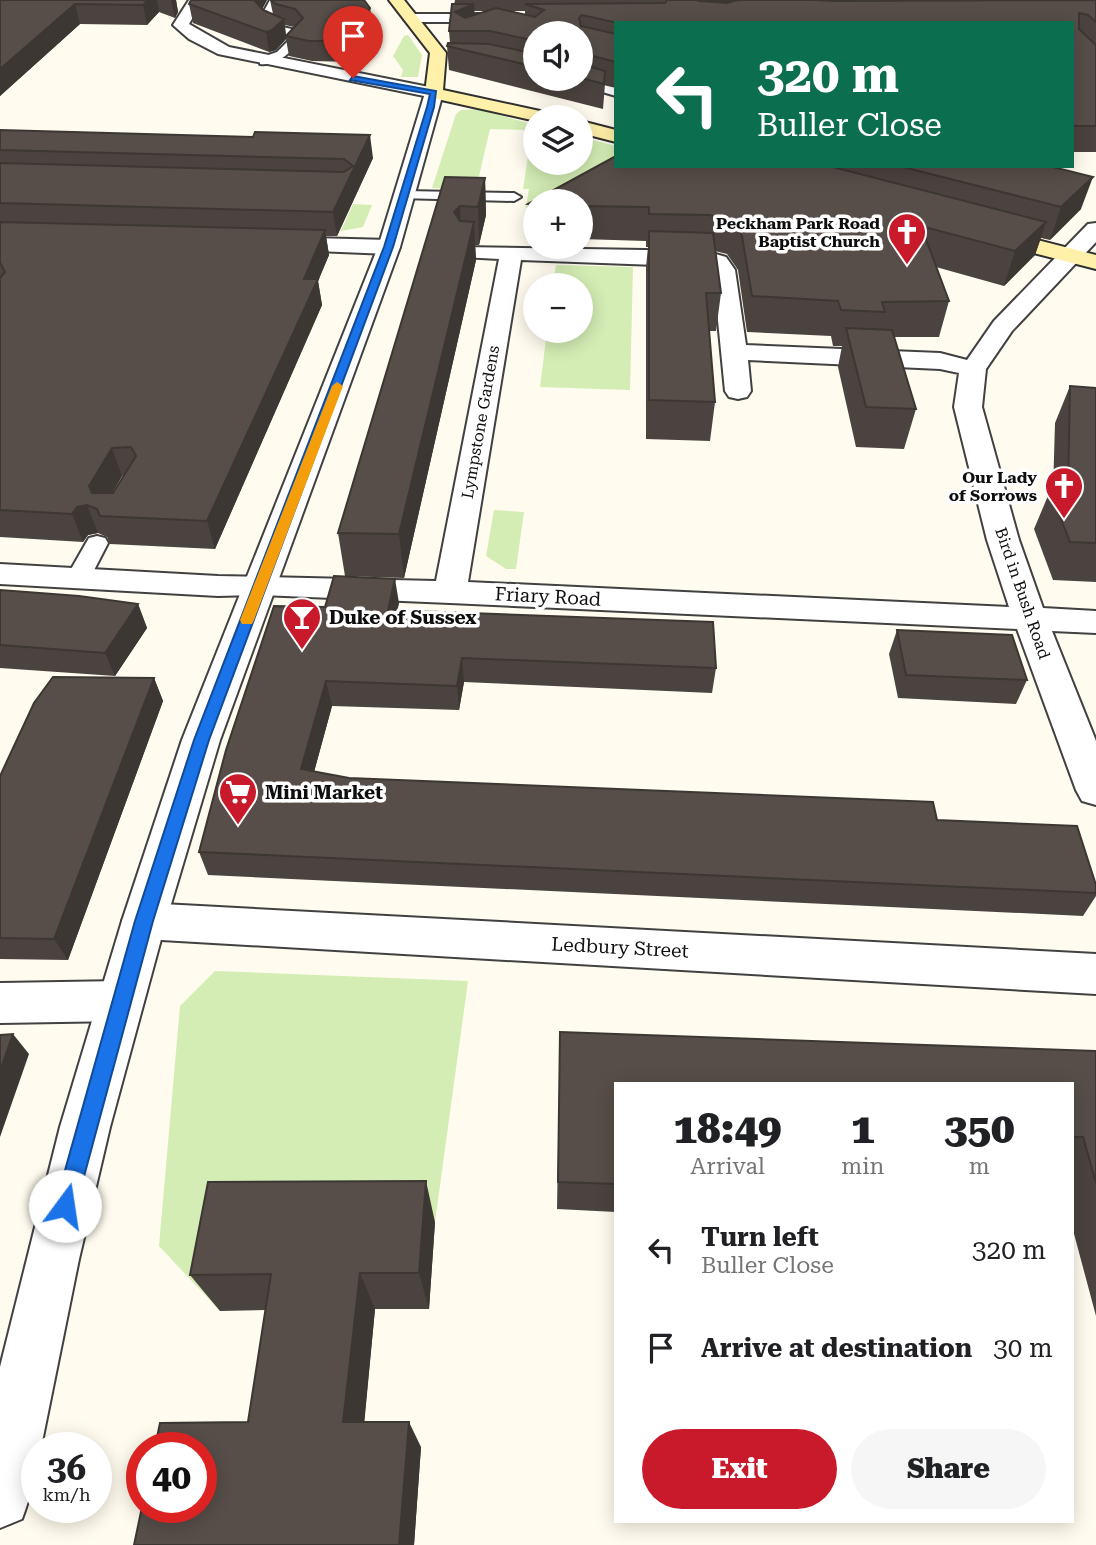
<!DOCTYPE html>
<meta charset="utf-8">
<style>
:root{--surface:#fff;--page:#f6f6f6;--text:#202124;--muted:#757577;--accent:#c91a2b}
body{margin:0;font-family:"Roboto Serif",serif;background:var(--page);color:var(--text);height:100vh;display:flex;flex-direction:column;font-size:26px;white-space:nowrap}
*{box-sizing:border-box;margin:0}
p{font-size:23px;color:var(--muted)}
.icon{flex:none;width:38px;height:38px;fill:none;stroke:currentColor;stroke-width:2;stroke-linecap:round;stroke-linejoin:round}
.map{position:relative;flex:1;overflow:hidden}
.panel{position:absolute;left:614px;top:1082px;width:460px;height:441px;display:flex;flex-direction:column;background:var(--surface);border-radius:0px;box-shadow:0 4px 18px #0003}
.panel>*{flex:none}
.guide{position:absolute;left:614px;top:21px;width:460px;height:147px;border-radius:0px;box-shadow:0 4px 18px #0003;background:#0b6e4f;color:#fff;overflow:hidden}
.buttons{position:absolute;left:523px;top:21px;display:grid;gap:14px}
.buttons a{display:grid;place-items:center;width:70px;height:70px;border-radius:50%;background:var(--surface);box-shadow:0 4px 18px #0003;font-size:35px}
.speed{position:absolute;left:21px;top:1432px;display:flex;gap:14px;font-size:35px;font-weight:700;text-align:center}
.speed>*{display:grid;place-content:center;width:91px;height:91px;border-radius:50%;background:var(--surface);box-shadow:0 4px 18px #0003;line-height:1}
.speed small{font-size:18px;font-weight:400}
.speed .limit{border:10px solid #d22;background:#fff;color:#111}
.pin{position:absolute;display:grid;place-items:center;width:60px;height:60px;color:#fff;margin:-72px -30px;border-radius:50% 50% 50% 0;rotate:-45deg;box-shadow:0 0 7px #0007}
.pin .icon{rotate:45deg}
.me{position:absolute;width:77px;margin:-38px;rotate:14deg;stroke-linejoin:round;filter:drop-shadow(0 0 5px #0008)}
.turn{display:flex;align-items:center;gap:24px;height:147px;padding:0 28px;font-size:32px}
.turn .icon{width:91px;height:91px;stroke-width:2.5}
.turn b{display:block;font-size:49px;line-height:60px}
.eta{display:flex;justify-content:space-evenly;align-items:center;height:119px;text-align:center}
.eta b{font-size:42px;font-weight:800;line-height:49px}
.button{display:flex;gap:14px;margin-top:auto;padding:14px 28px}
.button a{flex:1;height:80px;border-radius:42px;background:var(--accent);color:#fff;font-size:28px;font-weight:800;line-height:80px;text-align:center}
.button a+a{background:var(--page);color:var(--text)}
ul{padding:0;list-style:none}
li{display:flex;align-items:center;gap:21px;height:98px;padding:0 28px}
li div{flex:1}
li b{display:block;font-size:26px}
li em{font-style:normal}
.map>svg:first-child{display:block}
</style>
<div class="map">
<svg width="1096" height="1545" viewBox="0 0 1096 1545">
<rect width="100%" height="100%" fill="#fffbee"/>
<path fill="#d4edb4" d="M408,35L422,55L418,77H401L403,70L393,56L404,36Z
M477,109L535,125L536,163H581V137L616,146V166L581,201H536L535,208H526L529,189H523L532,130L490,129L476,189L432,188L456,114L461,110Z
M353,204L372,205L363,227L341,231Z
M556,265L633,267L630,390L540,387L547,331H581V285H553Z
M494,510L524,512L516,569H506L486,556Z
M215,971L468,981L435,1222L235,1224L220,1311L159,1246L180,1006Z"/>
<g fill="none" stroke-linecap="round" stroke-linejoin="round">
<defs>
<path id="service" d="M270,0H280L270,19L278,26L296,30L303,38C292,51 278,66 260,64V58L277,52L291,38C280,29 271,34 259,20Z
M558,79H578L616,88V96Z
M405,191L514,193L521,197L514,201L400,198L398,195L400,192Z
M97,536L105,538L108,543L90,578L86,583L78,586L70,583L66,578L86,543L89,538Z"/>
<path id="minor" d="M189,0H203L189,24L229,47L434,88L443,93L434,98L218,54L189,39L173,25Z
M412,14H503L510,18L503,22H407L404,19L407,16Z
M1096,223V242L1012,331L986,369L982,407L1019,540L1043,608L1096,611V633L1052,631L1096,741V805L1082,801L1076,790L1017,629L450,603L261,595L218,596L0,584V564L218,576L436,581L499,259L462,257L459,252L462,247L705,251L726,257L735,270L746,345L940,353L967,360L994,321L1088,224ZM521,260L710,267L713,270L725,391L729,397L738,399L747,397L751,391L748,360L940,369L959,373L954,407L987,540L1009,607L468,582Z
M275,237L389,240L397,242L400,247L397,252L389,254L267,249L264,244L267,239Z
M144,903L1096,954V994L144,939L129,934L122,921L129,908Z
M121,981L137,987L144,1001L137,1015L121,1021L0,1023V983Z"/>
<path id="tertiary" d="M434,88L443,93L400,247L220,740L166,921L110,1127L79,1259L41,1447H37C37,1473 31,1495 22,1519L0,1528V1367L60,1127L122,921L182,740L378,247L425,93Z"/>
<path id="secondary" d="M389,0H404L446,53L443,90L549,113L552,117H536V121L428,97L425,93L430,53Z
M581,121L616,130V142L581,133Z
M987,227L1096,255V269L979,239L976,234L979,229Z"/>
</defs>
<use href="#service" stroke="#414141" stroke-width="4"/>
<use href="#minor" stroke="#414141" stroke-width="4"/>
<use href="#tertiary" stroke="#414141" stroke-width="4"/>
<use href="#secondary" stroke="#303030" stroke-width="4"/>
<use href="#service" fill="#fff" fill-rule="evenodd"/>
<use href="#minor" fill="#fff" fill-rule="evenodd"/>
<use href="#tertiary" fill="#fff" fill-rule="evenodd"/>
<use href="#secondary" fill="#fff1a9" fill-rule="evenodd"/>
</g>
<path fill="#4b433f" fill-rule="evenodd" d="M0,0H176L178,12L175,18L159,12L147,25L80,24L0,96Z
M267,0L262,9L273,14L270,0H364L370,8L372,28L352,62L312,61L289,56L286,39L276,50L269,52L193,23L189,4ZM285,25L294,27L286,35Z
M455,0H1096V152H1073V23H616V87L605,84L603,109L449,70L447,46L450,43L449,31ZM474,11H487L475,15ZM510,11H525V14ZM536,33H581V79H536Z
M0,130L373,158L337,236H326L329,255L318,281L322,305L215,549L110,544L107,537L98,533L88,535L83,542L0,537ZM124,475L113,493H112L122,476Z
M616,166H899L1081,209L1050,240L1041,238L1035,255L1004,286L936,267L949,301L939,337H894L916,409L904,449L856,447L838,367L842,346H833L831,336L747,332L738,270L727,254L715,251L721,293L716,331H709L715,402L710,441L646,439V267L648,247H646V241L581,239V201H536V238H528V204Z
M445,177L485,178L486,215L479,245H475L476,260L404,578L345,576L338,533Z
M1070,386L1096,388V582L1053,580L1034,529L1050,491H1053L1055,423Z
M0,590L138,604L147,628L115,676L0,668Z
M399,603L397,610L716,668L712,693L464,682L459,710L332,706L314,772L349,778L937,820L1096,885V896L1083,916L208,875L199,852L325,607Z
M897,630L1027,680L1016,704L898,698L889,654Z
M154,678L163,701L68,960L0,959V776Z
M560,1032L1096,1051V1316L1073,1230V1083H616V1212L557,1209Z
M435,1222L429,1309H375L364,1422L421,1447L414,1545H134L248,1422L266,1310L220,1311L190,1275Z"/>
<path fill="#3d3733" d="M137,0H157L159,12L147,25L143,5Z
M171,0H176L178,12L175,18Z
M253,0H267L257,19Z
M700,0H748L701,17Z
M75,4L80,24L0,96V69Z
M474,4L475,26L455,12Z
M370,8L372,28L352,62L349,41Z
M284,19L286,39L276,50L269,52L266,32Z
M370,135L373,158L337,236L333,212Z
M1093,177L1081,209L1050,240L1061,207Z
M485,178L486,215L479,245L478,207Z
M460,206L462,244L454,212Z
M474,222L476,260L404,578L399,534Z
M1046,222L1035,255L1004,286L1015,251Z
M325,230L329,255L318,281L322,305L215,549L207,521L304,279Z
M112,448L122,476L100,514L89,486Z
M87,505L98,533L88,535L83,542L72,514L77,507Z
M395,579L399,603L392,634L388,610Z
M138,604L147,628L115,676L105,653Z
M462,658L464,682L459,710L457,686Z
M154,678L163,701L68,960L54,939Z
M326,681L332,706L308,794L301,769Z
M13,1034L29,1054L0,1137V1071Z
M426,1181L435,1222L429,1309L419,1273Z
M360,1273L375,1309L362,1447L343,1422Z
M409,1422L421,1447L414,1545H399Z"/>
<path fill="#574e49" stroke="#3d3733" stroke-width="2" fill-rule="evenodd" d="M0,0H148L143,5L75,4L0,69Z
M191,0H254L263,10L284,19L272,30L266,32L189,4Z
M271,0H364L370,8L349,41H309L286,36L303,18L295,9L276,4Z
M667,0H700L699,1L727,3L738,0H814L834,1L1096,0V22L1088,15L1079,13V29L1096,45V126H1073V23H618L582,15L579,18L581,26L616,34V62L581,53V33H536V41L490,31H449L452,4H474L455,12L465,18L496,8L535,17L544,10L525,4L665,3Z
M448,43L489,44L536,54V67L447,46Z
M581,64L605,71L604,84L581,78Z
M0,130L253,137L255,132L370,135L333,212L0,203V163L344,172L353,166L344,159L0,150Z
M616,156V166H829L1046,222L1015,251L921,226L949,301L882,302L885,312L841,310L838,301L752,296L742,236L731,221L709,215L649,214V207L581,206V201H536V205L528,204Z
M899,166H1049L1093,177L1061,207Z
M445,177L485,178L478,207L460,206L454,212L460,221L474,222L399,534L338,533Z
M0,222L325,230L304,279H318L207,521L100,516L97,509L87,505L77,507L72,514L0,510V278L5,272L1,264H0ZM131,447L136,456L113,493H92L89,486L112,448Z
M649,231L713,233L721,293H706L715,402L649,400Z
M846,328L892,330L916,409L866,407Z
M1070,386L1096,388V543L1070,542L1050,491L1068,492Z
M334,576L395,579L388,610L713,622L716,668L462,658L457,686L326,681L301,769L349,778L933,802L937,820L1077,826L1096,885V893L199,852L226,750L274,606L325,607Z
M0,590L79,596L138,604L105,653L0,645Z
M897,630L1012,635L1027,680L906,675Z
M53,677L154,678L54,939L0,938V776L34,703Z
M560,1032L1096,1051V1183L1083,1137H1073V1083H616V1184L558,1182Z
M13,1034L0,1071V1035Z
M426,1181L419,1273H360L343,1422H409L399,1545H134L142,1507H201V1447H155L160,1423L248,1422L271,1274L190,1275L208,1182Z"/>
<path fill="#1a73e8" stroke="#114b97" stroke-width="2" d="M353,76L436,91L434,107L393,247L209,740L153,921L76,1206L73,1214L65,1217L58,1214L55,1206L135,921L194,740L384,247L427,107L430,94L350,80Z"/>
<path fill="#f59e0b" d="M337,382L343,386L254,620L252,624H242L240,620L332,386Z"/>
<defs>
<symbol id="church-pin" viewBox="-11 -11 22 30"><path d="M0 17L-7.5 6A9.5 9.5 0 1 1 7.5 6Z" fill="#c91a2b" stroke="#fff"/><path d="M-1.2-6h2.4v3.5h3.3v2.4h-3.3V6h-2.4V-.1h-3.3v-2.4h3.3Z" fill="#fff"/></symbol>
<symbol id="bar-pin" viewBox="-11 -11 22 30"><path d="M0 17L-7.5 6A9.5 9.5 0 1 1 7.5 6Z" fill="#c91a2b" stroke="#fff"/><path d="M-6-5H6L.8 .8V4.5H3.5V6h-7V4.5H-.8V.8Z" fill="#fff"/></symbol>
<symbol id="supermarket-pin" viewBox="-11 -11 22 30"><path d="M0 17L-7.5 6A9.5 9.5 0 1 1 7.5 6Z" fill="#c91a2b" stroke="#fff"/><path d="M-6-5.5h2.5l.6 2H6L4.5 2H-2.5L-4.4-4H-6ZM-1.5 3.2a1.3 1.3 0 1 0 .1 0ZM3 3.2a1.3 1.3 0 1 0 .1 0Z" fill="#fff"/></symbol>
</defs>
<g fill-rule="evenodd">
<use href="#church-pin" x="885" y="210" width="44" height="60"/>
<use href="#church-pin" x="1042" y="464" width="44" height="60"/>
<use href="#bar-pin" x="280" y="595" width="44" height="60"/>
<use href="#supermarket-pin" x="216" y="770" width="44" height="60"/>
</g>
<g text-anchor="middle" stroke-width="7" stroke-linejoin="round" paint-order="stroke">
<g font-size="16" font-weight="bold" fill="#0e0e0e" stroke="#fff" text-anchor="end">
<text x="880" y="229">Peckham Park Road<tspan x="880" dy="18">Baptist Church</tspan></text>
<text x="1037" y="483">Our Lady<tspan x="1037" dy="18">of Sorrows</tspan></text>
</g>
<g font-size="16" fill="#0e0e0e" stroke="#fff">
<text transform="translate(480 422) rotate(-80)" y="6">Lympstone Gardens</text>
<text transform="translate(1023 593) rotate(71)" y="6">Bird in Bush Road</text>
</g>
<g font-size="19" fill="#0e0e0e" stroke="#fff">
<text transform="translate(548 596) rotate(3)" y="7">Friary Road</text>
<text transform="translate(620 947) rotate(3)" y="7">Ledbury Street</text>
</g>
<g font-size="19" font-weight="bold" fill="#0e0e0e" stroke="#fff" text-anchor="start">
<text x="329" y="624">Duke of Sussex</text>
<text x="265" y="799">Mini Market</text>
</g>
</g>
</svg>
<div class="buttons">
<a><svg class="icon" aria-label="sound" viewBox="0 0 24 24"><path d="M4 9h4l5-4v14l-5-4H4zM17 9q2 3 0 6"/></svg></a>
<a><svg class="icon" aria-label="layers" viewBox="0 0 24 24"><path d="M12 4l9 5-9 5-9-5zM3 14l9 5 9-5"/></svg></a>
<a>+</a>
<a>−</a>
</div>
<div class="speed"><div>36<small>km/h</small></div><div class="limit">40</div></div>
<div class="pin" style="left:353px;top:78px;background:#d93025"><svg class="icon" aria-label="arrive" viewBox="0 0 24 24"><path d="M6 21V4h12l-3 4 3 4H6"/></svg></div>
<svg class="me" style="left:65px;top:1206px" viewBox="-20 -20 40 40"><circle r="19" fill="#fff"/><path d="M0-13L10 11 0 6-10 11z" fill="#1a73e8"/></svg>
<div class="guide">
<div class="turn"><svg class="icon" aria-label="left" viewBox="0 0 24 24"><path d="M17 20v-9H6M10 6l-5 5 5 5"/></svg><div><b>320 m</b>Buller Close</div></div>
</div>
<section class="panel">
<div class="eta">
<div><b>18:49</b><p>Arrival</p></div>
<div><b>1</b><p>min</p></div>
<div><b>350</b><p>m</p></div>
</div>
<ul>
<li><svg class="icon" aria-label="left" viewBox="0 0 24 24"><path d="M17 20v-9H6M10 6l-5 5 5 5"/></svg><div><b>Turn left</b><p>Buller Close</p></div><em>320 m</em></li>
<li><svg class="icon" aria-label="arrive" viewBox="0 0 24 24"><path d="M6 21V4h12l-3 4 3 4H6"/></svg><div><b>Arrive at destination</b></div><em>30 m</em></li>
</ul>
<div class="button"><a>Exit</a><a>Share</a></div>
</section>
</div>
